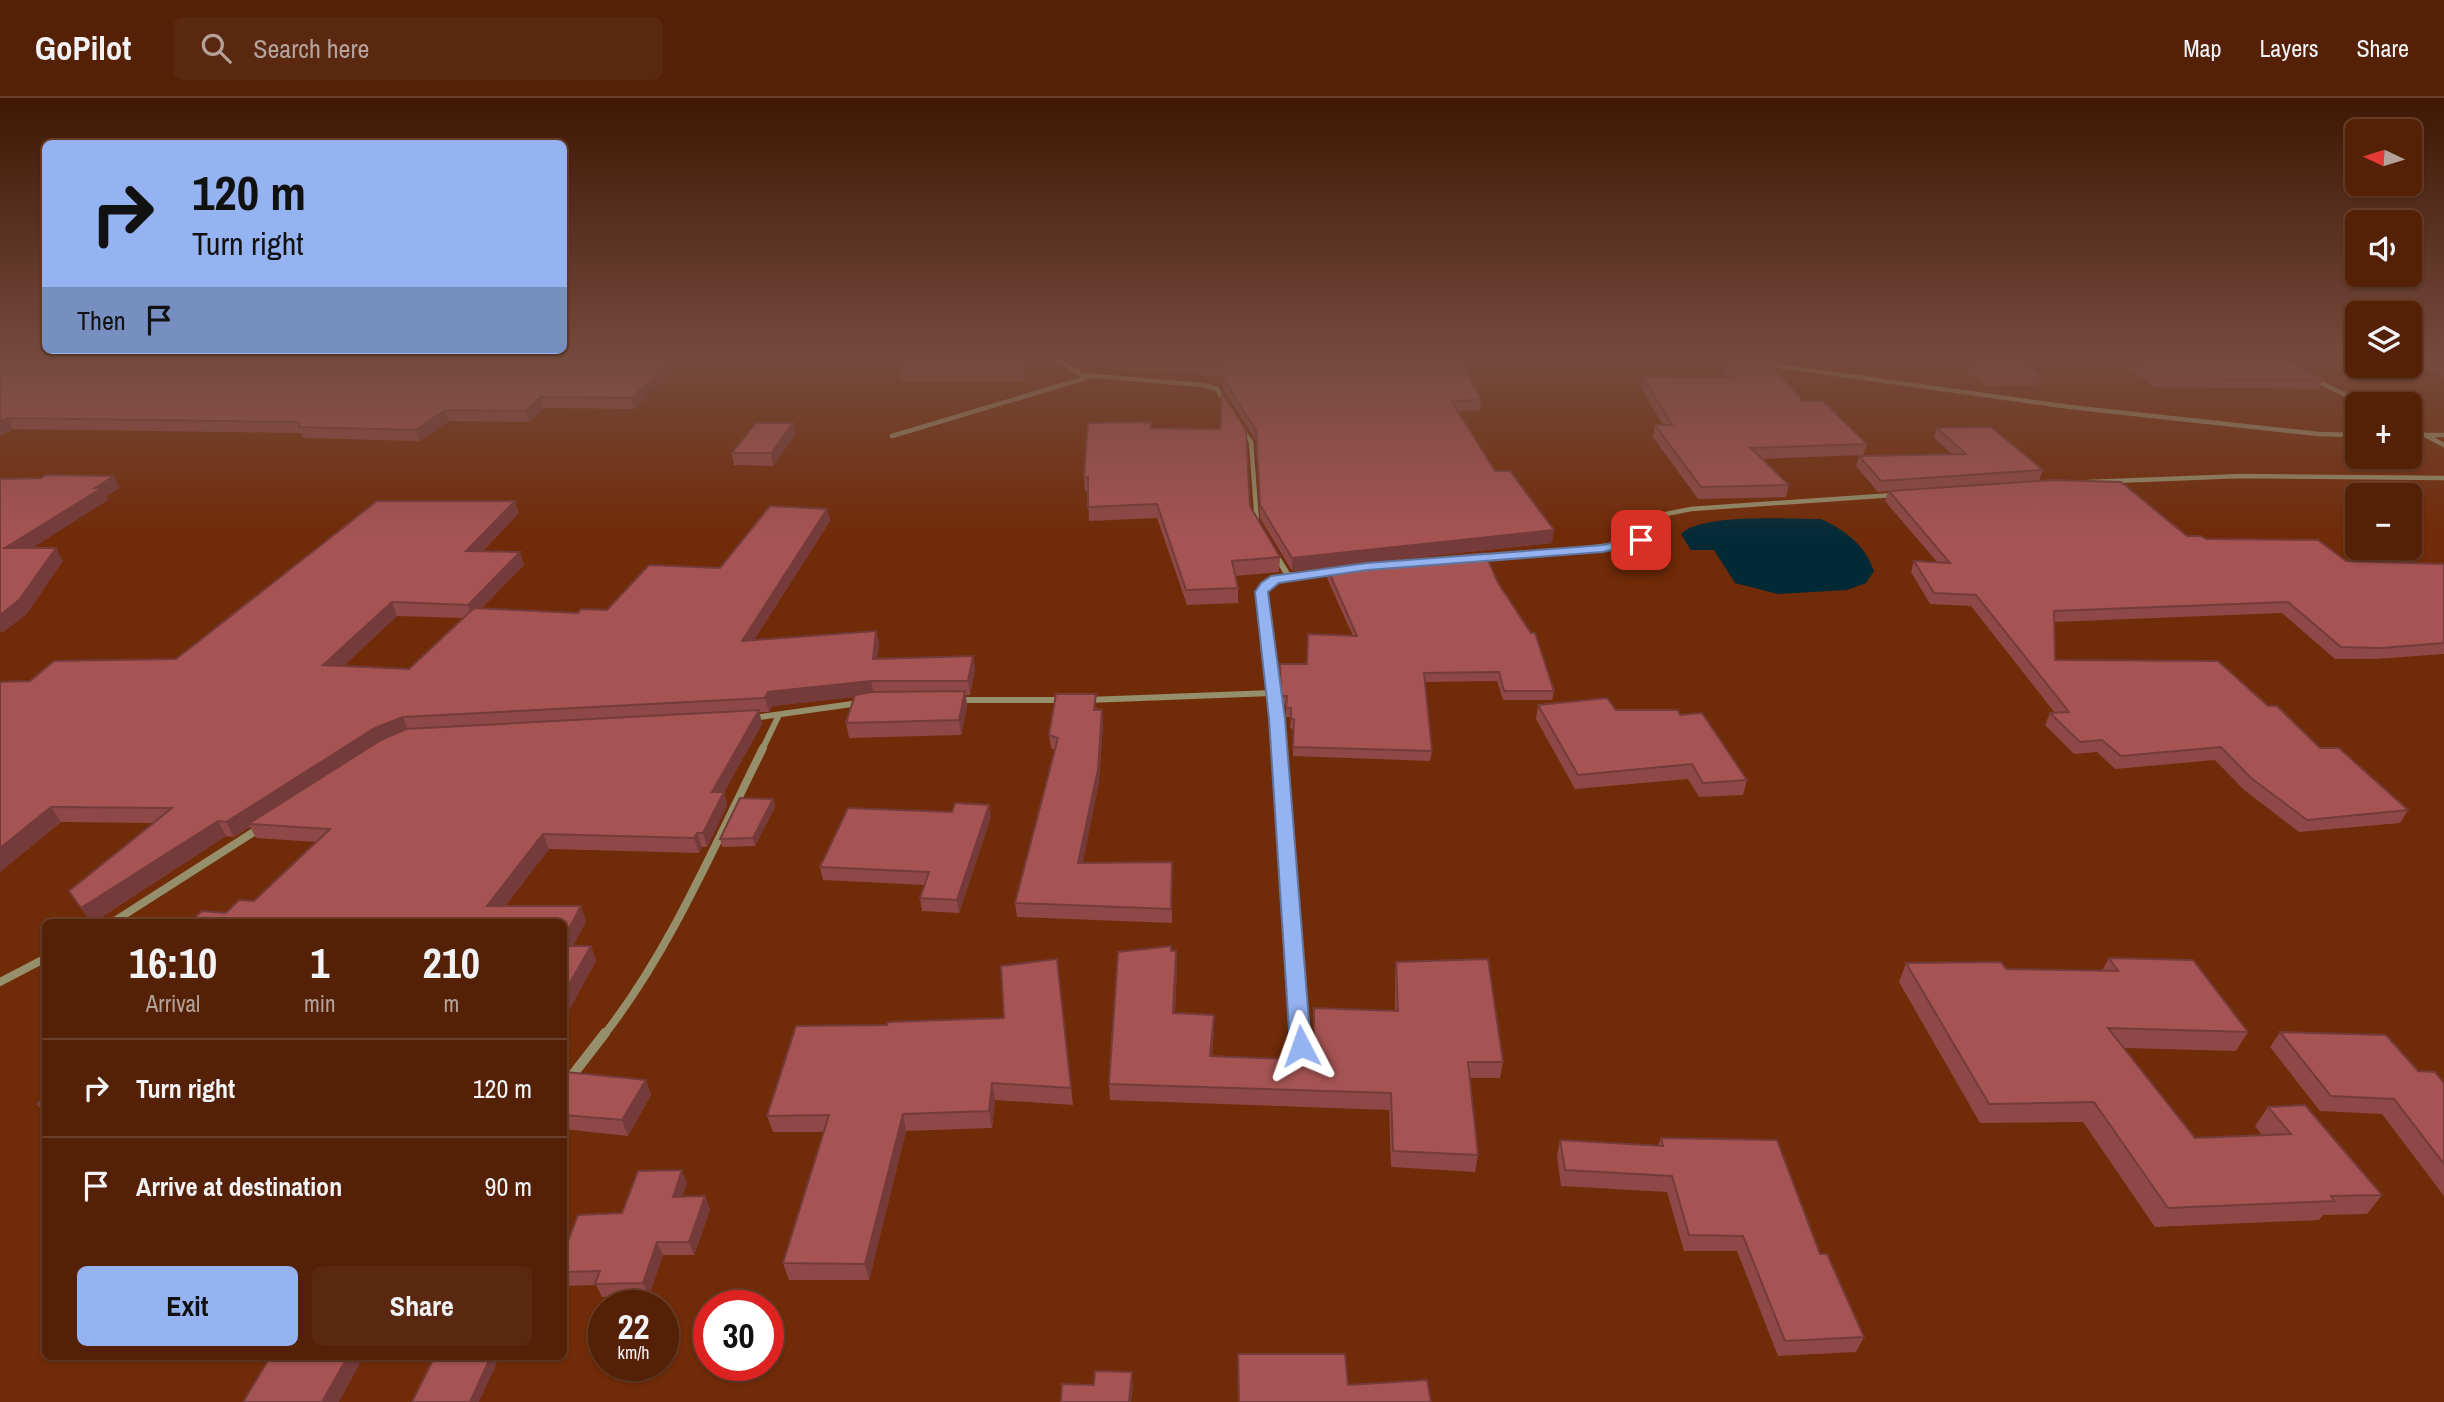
<!DOCTYPE html>
<meta charset="utf-8">
<style>
:root{--surface:#542006;--page:#5a2810;--text:#f1f3f6;--muted:#b5a39b;--line:#6a3e28;--accent:#95b2f1}
body{margin:0;font-family:"Archivo Narrow",sans-serif;background:var(--page);color:var(--text);height:100vh;display:flex;flex-direction:column;font-size:26px;white-space:nowrap}
*{box-sizing:border-box;margin:0}
p{font-size:23px;color:var(--muted)}
.icon{flex:none;width:38px;height:38px;fill:none;stroke:currentColor;stroke-width:2;stroke-linecap:round;stroke-linejoin:round}
.map{position:relative;flex:1;overflow:hidden}
.side{position:absolute;left:42px;top:821px;width:525px;height:441px;display:flex;flex-direction:column;background:var(--surface);border-radius:10px;box-shadow:0 2px 5px #0004,0 0 0 2px var(--line)}
.side>*{flex:none}
.banner{position:absolute;left:42px;top:42px;width:525px;height:214px;border-radius:10px;box-shadow:0 2px 5px #0004,0 0 0 2px var(--line);background:#95b2f1;color:#111;overflow:hidden}
.needle{width:46px;rotate:274deg}
.buttons{position:absolute;left:2345px;top:21px;display:grid;gap:14px}
.buttons a{display:grid;place-items:center;width:77px;height:77px;border-radius:10px;background:var(--surface);box-shadow:0 2px 5px #0004,0 0 0 2px var(--line);font-size:35px}
.speed{position:absolute;left:588px;top:1192px;display:flex;gap:14px;font-size:35px;font-weight:700;text-align:center}
.speed>*{display:grid;place-content:center;width:91px;height:91px;border-radius:50%;background:var(--surface);box-shadow:0 2px 5px #0004,0 0 0 2px var(--line);line-height:1}
.speed small{font-size:18px;font-weight:400}
.speed .limit{border:10px solid #d22;background:#fff;color:#111}
.pin{position:absolute;display:grid;place-items:center;width:60px;height:60px;color:#fff;margin:-30px;border-radius:14px;box-shadow:0 4px 10px #0006}
.me{position:absolute;width:77px;margin:-38px;rotate:356deg;stroke-linejoin:round;filter:drop-shadow(0 0 5px #0008)}
.turn{display:flex;align-items:center;gap:24px;height:147px;padding:0 35px;font-size:32px}
.turn .icon{width:91px;height:91px;stroke-width:2.5}
.turn b{display:block;font-size:49px;line-height:60px}
.then{display:flex;align-items:center;height:66px;padding:0 35px;background:#0003;gap:14px;font-size:26px}
.eta{display:flex;justify-content:space-evenly;align-items:center;height:119px;text-align:center}
.eta b{font-size:42px;font-weight:800;line-height:49px}
.primary-button{display:flex;gap:14px;margin-top:auto;padding:14px 35px}
.primary-button a{flex:1;height:80px;border-radius:10px;background:var(--accent);color:#111;font-size:28px;font-weight:800;line-height:80px;text-align:center}
.primary-button a+a{background:var(--page);color:var(--text)}
ul{padding:0;list-style:none}
li{display:flex;align-items:center;gap:21px;height:98px;padding:0 35px;border-top:2px solid var(--line)}
li div{flex:1}
li b{display:block;font-size:26px}
li em{font-style:normal}
header{display:flex;align-items:center;gap:42px;box-sizing:border-box;height:98px;padding:0 35px;background:var(--surface);border-bottom:2px solid var(--line)}
header strong{font-size:33px}
nav{display:flex;gap:38px;margin-inline-start:auto;font-size:24px}
.search{width:490px;height:63px;background:var(--page);display:flex;align-items:center;gap:18px;box-sizing:border-box;padding:0 24px;border-radius:10px;color:var(--muted);font-size:26px}
.map>svg:first-child{display:block}
</style>
<header>
<strong>GoPilot</strong>
<div class="search"><svg class="icon" aria-label="search" viewBox="0 0 24 24"><circle cx="10" cy="10" r="6"/><path d="M15 15l6 6"/></svg>Search here</div>
<nav><a>Map</a><a>Layers</a><a>Share</a></nav>
</header>
<div class="map">
<svg width="2444" height="1304" viewBox="0 0 2444 1304">
<rect width="100%" height="100%" fill="#702b08"/>
<path fill="#022a36" d="M1821,421C1845,432 1865,447 1874,473L1866,485L1847,492L1778,496L1735,485L1714,452H1691L1681,436C1700,415 1790,421 1821,421Z"/>
<g fill="none" stroke-linecap="round" stroke-linejoin="round">
<path stroke="#95906b" stroke-width="4.5" d="M1050,257L1082,277L1203,287L1217,291L1227,306
M1691,257L1728,262
M1764,266L2070,309L2319,336L2357,337
M2315,282L2364,306
M2410,329L2444,347
M1242,331L1251,344L1257,424
M2410,337H2444
M892,338L1089,279
M2088,384L2241,378L2444,380
M1646,430L1661,417L1691,411L1894,397"/>
<path stroke="#95906b" stroke-width="6" d="M1275,456L1289,479
M1478,459C1533,455 1587,454 1641,442L1646,428
M958,602H1062
M1088,602L1275,595
M753,620L859,605
M762,652L778,619
M1279,652L1262,494L1275,481L1334,473"/>
<path stroke="#95906b" stroke-width="8" d="M1279,650L1300,937
M113,824L260,730
M0,884L46,860
M604,937C670,853 715,746 763,650"/>
<path stroke="#95906b" stroke-width="10" d="M1300,935L1301,948
M564,988L605,935"/>
</g>
<path fill="#8e4847" fill-rule="evenodd" d="M0,257L667,278L634,311L544,310L529,324L449,323L420,343L304,340L301,335L13,331L0,338Z
M1033,257L1024,283H901L900,272Z
M1100,257H1224L1222,278L1102,270Z
M1721,257H1755V260L1803,303L1867,346L1863,357L1762,361L1789,387L1786,399L1698,401L1653,339L1655,327H1663L1641,290L1643,279L1727,280L1719,266Z
M1948,257H2015L2041,279L2038,287L1985,288Z
M2109,257H2277L2323,282L2319,291L2154,289Z
M2410,257H2444V280L2410,262Z
M1223,280L1481,301L1480,312L1458,314L1495,373L1552,445L1292,473L1260,420L1256,343L1223,291Z
M793,325L795,337L773,368L734,367L732,355Z
M1151,330L1250,408L1280,459L1279,474L1235,478L1238,490V505L1187,507L1157,420L1089,423L1088,393H1085L1084,379Z
M1937,330L2043,372L2039,383L2187,438L2346,463L2444,466V556L2375,561H2335L2282,515L2054,524L2055,562L2268,608L2320,650L2408,712L2400,725L2299,734L2244,692L2215,662L2115,671L2097,654L2074,656L2045,627L2050,615H2055L1971,508L1930,506L1911,474L1914,463L1937,464L1885,403L1888,393L1878,394L1856,368L1859,358L1952,356L1934,340Z
M827,411L830,423L754,542L876,533L879,546L877,560L973,558L975,571L970,597H966L967,608L961,637L849,640L846,625L855,599L772,608L769,614H759L762,626L724,694L727,708L707,749H702L699,755L549,751L505,808L586,823L573,848H591L596,863L564,921V824L226,815L254,803L316,744L256,740L250,729L234,739L226,738L94,824H91L69,793L154,725L61,724L0,774V584L30,583L176,561L519,415L483,453L524,467L482,510L578,515L607,512L720,470ZM397,518L463,520L409,571L343,568Z
M1328,472L1498,485L1554,593L1552,602H1503L1497,583L1425,584L1432,653L1430,663L1293,658V631L1290,630L1291,619H1286V607H1281L1280,566H1307L1353,538L1327,480Z
M1538,607L1680,617L1747,682L1743,697L1699,699L1688,681L1575,691L1536,621Z
M1097,609L1096,612H1102L1103,625L1099,684L1082,765L1172,764V825L1017,819L1015,805L1055,652L1051,650L1049,637Z
M773,701L775,709L755,748L722,749L720,741Z
M991,719L959,815L922,813L920,800L925,787L823,782L820,769Z
M2109,860L2248,934L2236,953L2124,950L2195,1040L2262,1037L2255,1028L2268,1009L2382,1097L2367,1116L2323,1117L2319,1122L2155,1129L2083,1024L1980,1025L1899,884L1906,865L2006,871L2102,873Z
M1057,861L1073,1007L995,1002L992,1030L906,1033L869,1182H789L783,1165L824,1034H773L767,1018L887,927L1004,920Z
M1396,864L1503,964L1500,980H1470L1478,1057L1475,1074L1391,1069L1389,1012L1110,1002L1109,986L1177,869L1175,915L1214,917V933L1212,958L1313,962L1314,910L1395,913V880Z
M2280,934L2418,973L2444,985V1098L2382,1016L2320,1013L2270,949Z
M564,976L646,982L651,997L628,1038L564,1031Z
M46,997V1017L37,1006Z
M1661,1040L1820,1156L1864,1239L1856,1254L1778,1258L1737,1153H1684L1667,1094L1561,1088L1557,1058L1560,1042L1658,1048Z
M687,1085L682,1099L705,1098L710,1112L694,1157H663L649,1198L602,1199L596,1187L564,1188V1154L622,1115Z"/>
<path fill="#743b3a" d="M673,257H683L667,278L634,311L631,300Z
M1029,257H1033L1024,283L1023,273Z
M541,299L544,310L529,324L525,313Z
M445,312L449,323L420,343L416,332Z
M7,320L13,331L0,338V324Z
M793,325L795,337L773,368L771,355Z
M114,378L120,390L107,398L108,402L12,463L5,450Z
M515,403L519,415L471,465L466,453Z
M827,411L830,423L745,556L742,543Z
M1554,432L1552,445L1292,473V460Z
M56,450L63,463L27,516L2,535L0,533V517Z
M520,454L524,467L472,520L468,507Z
M392,504L397,518L330,581L323,567Z
M876,533L879,546L876,574L873,561Z
M973,558L975,571L970,597L968,583Z
M871,583L874,597L772,608L769,614L765,600L768,594Z
M965,593L967,608L961,637L959,622Z
M759,612L762,626L724,694L727,708L707,749L703,735L712,694Z
M1102,612L1103,625L1099,684L1080,779L1078,765Z
M403,619L409,634L248,726L250,729L234,739L226,724L375,630Z
M773,701L775,709L755,748L753,740Z
M989,707L991,719L959,815L957,802Z
M51,709L61,724L0,774V750Z
M218,723L226,738L94,824H91L81,810Z
M697,735L702,749L699,755L694,740Z
M543,736L549,751L494,823L487,808Z
M581,808L586,823L565,863L564,858V840Z
M591,848L596,863L564,921V895Z
M1176,853L1177,869L1174,931L1173,915Z
M1214,917V933L1210,974V958Z
M564,929L570,945L564,960Z
M646,982L651,997L628,1038L622,1022Z
M992,985L995,1002L992,1030L989,1013Z
M903,1016L906,1033L869,1182L865,1166Z
M682,1072L687,1085L678,1113L673,1099Z
M705,1098L710,1112L694,1157L689,1144Z
M657,1144L663,1157L649,1198L643,1185Z
M348,1258H364L339,1304H322Z
M491,1258H493L497,1265L479,1304H470Z
M1132,1274L1133,1289L1131,1304H1129Z"/>
<path fill="#a55453" stroke="#743b3a" stroke-width="2" d="M0,257H673L665,268L631,300L541,299L525,313L445,312L416,332L299,329V324L7,320L0,324Z
M908,257H1029L1023,273L900,272Z
M1129,257H1222V262Z
M1255,257H1459L1481,301L1452,304L1495,373H1510L1554,432L1292,460L1260,407L1256,332L1223,280L1224,258Z
M1722,257H1733L1766,261L1803,303H1823L1867,346L1751,350L1789,387L1701,389L1655,327H1672L1643,279L1736,280Z
M1961,257H2015L2041,279H1988Z
M2125,257H2277L2323,282L2157,280Z
M1222,295L1246,332L1250,408L1280,459L1232,463L1238,490L1186,492L1157,406L1088,409V379H1084L1088,325L1151,324V330L1220,331Z
M756,325H793L771,355H732Z
M1991,329L2043,372L1881,383L1859,358L1966,356L1937,330Z
M46,377L114,378L95,390H102L5,450H56L19,502L0,517V381L41,380Z
M2053,382L2121,384L2187,438H2201L2206,441L2318,442L2346,463L2444,466V545L2381,550L2341,549L2288,504L2054,513L2055,562L2218,563L2268,608H2277L2320,650H2339L2408,712L2307,722L2251,680L2221,649L2121,658L2102,642L2080,644L2050,615L2069,614L1976,497L1934,495L1914,463L1950,465L1889,393Z
M377,403H515L466,453L520,454L468,507L392,504L323,567L409,571L474,510L578,515L581,511L607,512L649,467L720,470L770,408L827,411L742,543L876,533L873,561L973,558L968,583H871L768,594L765,600L403,619L375,630L226,724L218,723L81,810L69,793L172,710L51,709L0,750V584L30,583L54,563L176,561Z
M1485,455L1498,485L1531,535H1535L1554,593H1504L1499,574L1424,575L1432,653L1293,649L1294,621H1291V610H1286L1287,598H1281L1280,566H1307L1308,536L1357,538L1328,472Z
M965,593L959,622L846,625L855,597L872,594Z
M1056,596H1096L1094,612H1102L1098,671L1078,765L1172,764L1171,811L1015,805L1058,640L1049,637Z
M1607,600L1616,612H1678L1680,617L1702,615L1747,682L1703,685L1692,666L1578,677L1538,607Z
M759,612L712,694H724L703,735H697L694,740L543,736L487,808H581L564,840V824H190L202,813L226,815L239,802L254,803L330,731L248,726L381,642L406,631Z
M740,700L773,701L753,740L720,741Z
M955,705L989,707L957,802L920,800L929,774L820,769L848,710L952,714Z
M564,848H591L564,895Z
M1171,848V853H1176L1173,915L1214,917L1210,958L1314,962V910L1398,913L1396,864L1488,861L1503,964H1468L1478,1057L1393,1053L1391,995L1109,986L1118,854Z
M2109,860L2193,862L2248,934L2108,930L2195,1040L2291,1036L2268,1009L2305,1007L2382,1097L2331,1098L2334,1103L2168,1110L2094,1004L1989,1006L1906,865L2001,864L2006,871L2118,873Z
M1057,861L1071,990L992,985L989,1013L903,1016L865,1166L783,1165L829,1017L767,1018L796,928L887,927L888,924L1004,920L1001,868Z
M2280,934L2386,937L2418,973L2435,974L2444,985V1066L2394,1001L2331,998Z
M566,974L646,982L622,1022L564,1017V976Z
M46,997V1007L37,1006Z
M1661,1040L1777,1042L1820,1156H1827L1864,1239L1785,1243L1743,1138L1689,1137L1672,1078L1565,1072L1560,1042L1663,1048Z
M682,1072L673,1099L705,1098L689,1144H657L643,1185L595,1186L600,1173L564,1174V1154L578,1117L622,1115L638,1073Z
M1238,1256H1345L1348,1287L1427,1282L1431,1304H1239Z
M271,1258H348L322,1304H243Z
M435,1258H491L470,1304H412Z
M1095,1273L1132,1274L1129,1304H1061L1062,1286L1094,1287Z"/>
<linearGradient id="sky" x2="0" y2="1"><stop stop-color="#3e1804"/><stop offset="0.59" stop-color="#744a3d"/><stop offset="1" stop-color="#744a3d" stop-opacity="0"/></linearGradient>
<rect width="2444" height="439" fill="url(#sky)"/>
<path fill="#95b2f1" stroke="#61749d" stroke-width="2" d="M1641,438L1646,439V444L1603,454L1367,472L1279,485L1268,494L1285,621L1311,948L1308,954L1301,956L1293,954L1290,948L1269,621L1255,494L1261,485L1271,478L1367,465L1603,447Z"/>
</svg>
<div class="buttons">
<a><svg class="needle" viewBox="-14 -14 28 28"><path d="M0-13l5 13h-10z" fill="#e53935"/><path d="M0 13l5-13h-10z" fill="#b5a39b"/></svg></a>
<a><svg class="icon" aria-label="sound" viewBox="0 0 24 24"><path d="M4 9h4l5-4v14l-5-4H4zM17 9q2 3 0 6"/></svg></a>
<a><svg class="icon" aria-label="layers" viewBox="0 0 24 24"><path d="M12 4l9 5-9 5-9-5zM3 14l9 5 9-5"/></svg></a>
<a>+</a>
<a>−</a>
</div>
<div class="speed"><div>22<small>km/h</small></div><div class="limit">30</div></div>
<div class="pin" style="left:1641px;top:442px;background:#d93025"><svg class="icon" aria-label="arrive" viewBox="0 0 24 24"><path d="M6 21V4h12l-3 4 3 4H6"/></svg></div>
<svg class="me" style="left:1301px;top:948px" viewBox="-20 -20 40 40"><path d="M0-17L14 15 0 8-14 15z" fill="#95b2f1" stroke="#fff" stroke-width="4"/></svg>
<div class="banner">
<div class="turn"><svg class="icon" aria-label="right" viewBox="0 0 24 24"><path d="M7 20v-9h11M14 6l5 5-5 5"/></svg><div><b>120 m</b>Turn right</div></div>
<div class="then">Then<svg class="icon" aria-label="arrive" viewBox="0 0 24 24"><path d="M6 21V4h12l-3 4 3 4H6"/></svg></div>
</div>
<section class="side">
<div class="eta">
<div><b>16:10</b><p>Arrival</p></div>
<div><b>1</b><p>min</p></div>
<div><b>210</b><p>m</p></div>
</div>
<ul>
<li><svg class="icon" aria-label="right" viewBox="0 0 24 24"><path d="M7 20v-9h11M14 6l5 5-5 5"/></svg><div><b>Turn right</b></div><em>120 m</em></li>
<li><svg class="icon" aria-label="arrive" viewBox="0 0 24 24"><path d="M6 21V4h12l-3 4 3 4H6"/></svg><div><b>Arrive at destination</b></div><em>90 m</em></li>
</ul>
<div class="primary-button"><a>Exit</a><a>Share</a></div>
</section>
</div>
